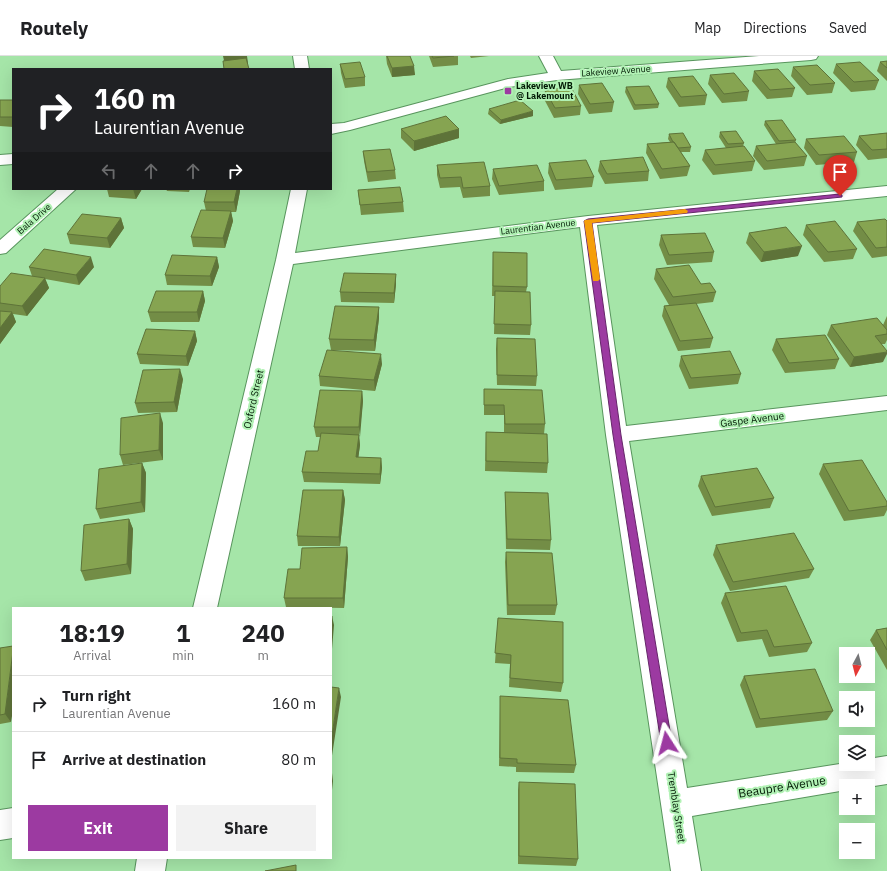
<!DOCTYPE html>
<meta charset="utf-8">
<style>
:root{--surface:#fff;--page:#f2f2f2;--text:#202124;--muted:#757577;--line:#e0e0e0;--accent:#9c3aa1}
body{margin:0;font-family:"IBM Plex Sans",sans-serif;background:var(--page);color:var(--text);height:100vh;display:flex;flex-direction:column;font-size:15px;white-space:nowrap}
*{box-sizing:border-box;margin:0}
p{font-size:13px;color:var(--muted)}
.icon{flex:none;width:22px;height:22px;fill:none;stroke:currentColor;stroke-width:2;stroke-linecap:round;stroke-linejoin:round}
.map{position:relative;flex:1;overflow:hidden}
.side{position:absolute;left:12px;top:551px;width:320px;height:252px;display:flex;flex-direction:column;background:var(--surface);border-radius:0px;box-shadow:0 4px 16px #0002}
.side>*{flex:none}
.guide{position:absolute;left:12px;top:12px;width:320px;height:122px;border-radius:0px;box-shadow:0 4px 16px #0002;background:#202124;color:#fff;overflow:hidden}
.needle{width:26px;rotate:187deg}
.tools{position:absolute;left:839px;top:591px;display:grid;gap:8px}
.tools a{display:grid;place-items:center;width:36px;height:36px;border-radius:0px;background:var(--surface);box-shadow:0 4px 16px #0002;font-size:20px}
.pin{position:absolute;display:grid;place-items:center;width:34px;height:34px;color:#fff;margin:-41px -17px;border-radius:50% 50% 50% 0;rotate:-45deg;box-shadow:0 0 4px #0007}
.pin .icon{rotate:45deg}
.me{position:absolute;width:44px;margin:-22px;rotate:351deg;stroke-linejoin:round;filter:drop-shadow(0 0 3px #0008)}
.turn{display:flex;align-items:center;gap:14px;height:84px;padding:0 16px;font-size:18px}
.turn .icon{width:52px;height:52px;stroke-width:2.5}
.turn b{display:block;font-size:28px;line-height:34px}
.lanes{display:flex;align-items:center;height:38px;padding:0 16px;background:#0003;justify-content:center;gap:20px;direction:ltr}
.lanes .off{opacity:.35}
.eta{display:flex;justify-content:space-evenly;align-items:center;height:68px;text-align:center}
.eta b{font-size:24px;font-weight:800;line-height:28px}
.primary-button{display:flex;gap:8px;margin-top:auto;padding:8px 16px}
.primary-button a{flex:1;height:46px;border-radius:0px;background:var(--accent);color:#fff;font-size:16px;font-weight:800;line-height:46px;text-align:center}
.primary-button a+a{background:var(--page);color:var(--text)}
ul{padding:0;list-style:none}
li{display:flex;align-items:center;gap:12px;height:56px;padding:0 16px;border-top:1px solid var(--line)}
li div{flex:1}
li b{display:block;font-size:15px}
li em{font-style:normal}
header{display:flex;align-items:center;gap:24px;box-sizing:border-box;height:56px;padding:0 20px;background:var(--surface);border-bottom:1px solid var(--line)}
header strong{font-size:19px}
nav{display:flex;gap:22px;margin-inline-start:auto;font-size:14px}
.map>svg:first-child{display:block}
</style>
<header>
<strong>Routely</strong>
<nav><a>Map</a><a>Directions</a><a>Saved</a></nav>
</header>
<div class="map">
<svg width="887" height="815" viewBox="0 0 887 815">
<rect width="100%" height="100%" fill="#a5e5a8"/>
<g fill="none" stroke-linecap="round" stroke-linejoin="round">
<defs>
<path id="minor" d="M293,0H307L309,13H295Z
M539,0H553L561,15L759,0H818L816,3L811,4L557,24L509,31L350,74L331,78V68L344,67L508,23L548,17Z
M13,98V108L0,109V99Z
M887,130V140L597,169L626,370L887,340V354L629,385L687,732L846,707L868,708V703L887,700V728L868,731L846,730V734L692,760L701,815H671L606,379L580,171L293,208L217,552H193L276,204L291,133H307L295,197L588,160Z
M58,133H76L6,197L0,198V184Z
M13,752V782L0,784V754Z
M137,802H167L165,815H135Z"/>
</defs>
<use href="#minor" stroke="#58955d" stroke-width="2"/>
<use href="#minor" fill="#fff" fill-rule="evenodd"/>
</g>
<path fill="#738d46" d="M386,0H410L415,19L392,21L387,8Z
M429,0H458V9L433,11Z
M470,0H489L471,2Z
M887,5V25L877,15L880,6Z
M340,8L365,21V30L345,32L341,17Z
M836,8L879,24L875,34L851,36L833,17Z
M793,11L835,27L832,37L807,39L791,20Z
M754,15L795,32L792,41L767,43L752,25Z
M710,19L749,35L747,45L722,47L708,28Z
M668,22L707,39L705,49L679,51L666,31Z
M579,29L614,46L612,56L589,58L578,38Z
M626,31L659,48L658,52L634,54L625,36Z
M545,34L581,50L580,59L554,62L544,43Z
M0,44H13V71L0,70Z
M489,53L533,60L500,68L488,58Z
M765,65L796,84L795,87L807,100L804,110L764,114L753,100L756,90L776,88L764,69Z
M401,73H459V82L414,95L401,82Z
M720,76L744,87L743,90L755,105L752,115L713,119L702,104L705,94L726,92L719,81Z
M887,77V102L868,104L856,89L859,80Z
M669,78L691,91L690,96H681L690,110L687,120L660,123L646,97L647,88L670,86L668,83Z
M806,83L857,96L854,106L816,109L804,92Z
M363,95L395,114L396,123L368,126L364,105Z
M600,105L649,115L648,125L605,128L598,115Z
M549,107L594,121L592,131L555,134L548,117Z
M437,109L490,130V140L463,142L460,131L440,132L437,119Z
M493,113L544,125V135L499,139L492,123Z
M107,133H142L136,143L109,141Z
M166,133H190L189,136L167,135Z
M358,134L403,146L404,156L361,159Z
M240,135L236,156H231L233,165L225,192L193,191L191,181L206,155L204,146Z
M121,162L124,172L110,192L70,188L67,178Z
M887,165V200L872,202L853,175L857,166Z
M806,169L857,193L853,203L824,206L803,179Z
M749,177L798,200L761,206L746,187Z
M661,179L714,196L712,206L667,209L659,189Z
M493,196L527,231L526,236L531,269L530,279L494,278L495,240H492Z
M217,201L219,211L212,230L167,229L165,219Z
M29,211H94L79,229L45,223L49,232L27,260L13,258L16,266L0,288V230L32,220Z
M656,213L701,228L716,236L713,246L696,248L713,282L710,292L678,295L662,260L664,250L669,249L654,223Z
M396,218V228L394,247L341,246L340,236Z
M203,235L205,245L199,266H151L148,256Z
M379,251V262L375,295L331,294L329,283Z
M887,260V284L885,288H882L883,306L850,311L827,279L831,269H883Z
M195,275L197,285L188,310L140,308L137,298Z
M497,282L537,320L536,330L497,329L496,293Z
M776,283L839,303L835,313L785,317L772,294Z
M681,300L741,318L738,328L689,333L679,310Z
M382,308L375,335L320,330L319,320Z
M183,323L177,356L138,357L135,347Z
M484,333L545,368L544,378L548,407L547,417L485,415L486,376H504V359H484Z
M362,335L363,345L359,381L360,389L358,402H381L382,412L380,428L304,426L302,416L318,395L321,381H316L314,371Z
M163,367V404L123,409L120,399Z
M142,407L146,417L145,456L100,463L96,453Z
M823,408L887,446V454L884,460L844,465L819,418Z
M701,420L774,442L770,452L712,460L698,430Z
M343,434L345,444L340,490H298L297,480Z
M505,436L551,484L550,494L506,493L505,446Z
M129,463L133,473L131,518L85,525L81,515Z
M716,489L814,513L809,522L730,535L713,499Z
M347,491L348,501L344,552L286,551L284,542L300,513Z
M506,496L557,549L555,559H507L505,506Z
M725,537L812,587L807,596L769,601L762,583L737,586L721,547Z
M498,562L563,627L561,636L509,631L510,608L495,607Z
M887,572V614L870,584L876,574Z
M0,592L11,666L0,668Z
M744,620L833,655L827,664L756,672L740,629Z
M500,640L576,709L574,717L516,716V711L499,710L500,649Z
M519,726L578,803L576,810L518,808V734Z"/>
<path fill="#5e7339" d="M223,0H247L248,7L225,9Z
M414,10L415,19L392,21V12Z
M533,55V60L500,68L501,64Z
M459,73V82L414,95V85Z
M133,133H142L136,143Z
M237,133H240V135L236,156L234,146Z
M231,155L233,165L225,192L223,182Z
M121,162L124,172L110,192L107,182Z
M802,190L798,200L761,206L764,196Z
M91,201L94,211L79,229L76,219Z
M217,201L219,211L212,230L210,220Z
M396,218V228L394,247V237Z
M45,222L49,232L27,260L22,250Z
M203,235L205,245L199,266L197,256Z
M379,251V262L375,295L374,284Z
M12,256L16,266L0,288V272Z
M195,275L197,285L188,310L186,300Z
M887,296V298L883,306L850,311L854,301Z
M381,298L382,308L375,335L374,324Z
M180,313L183,323L177,356L174,346Z
M362,335L363,345L360,381L359,371Z
M160,357L163,367V404L159,394Z
M359,379L360,389L357,412L356,401Z
M381,402L382,412L380,428V418Z
M142,407L146,417L145,456L141,446Z
M343,434L345,444L340,490L339,481Z
M129,463L133,473L131,518L127,508Z
M347,491L348,501L344,552L343,542Z
M332,560L334,569L331,605V577Z
M13,595V654L11,666L5,658Z
M339,632L341,641L331,706V686Z
M332,717L333,725L331,743V721Z"/>
<path fill="#86a451" stroke="#5e7339" d="M387,0H410L414,10L392,12Z
M432,0H454L433,2Z
M246,2L249,13H224L223,5Z
M887,5V12L880,6Z
M360,6L365,21L345,23L340,8Z
M860,6L879,24L854,26L836,8Z
M817,9L835,27L810,29L793,11Z
M778,13L795,32L770,34L754,15Z
M734,17L749,35L724,38L710,19Z
M693,20L707,39L681,41L668,22Z
M602,27L614,46L590,48L579,29Z
M649,30L659,48L635,49L626,31Z
M571,31L581,50L555,52L545,34Z
M0,44H13V60L12,61H0Z
M520,44L533,55L501,64L489,53Z
M446,60L459,73L414,85L401,73Z
M782,64L796,84L779,85L765,65Z
M736,75L744,87L728,88L720,76Z
M683,77L691,91L678,92L674,86H673L669,78Z
M887,77V93L872,94L859,80Z
M844,80L857,96L819,99L806,83Z
M674,86L690,110L662,113L647,88Z
M795,86L807,100L767,105L756,90Z
M744,90L755,105L715,109L705,94Z
M390,93L395,114L367,116L363,95Z
M643,101L649,115L607,118L600,105Z
M586,104L594,121L556,124L549,107Z
M484,106L490,130L463,132L461,121L440,122L437,109Z
M537,109L544,125L499,130L493,113Z
M400,131L403,146L360,149L358,134Z
M207,133H237L234,146H204Z
M201,154L231,155L223,182L191,181Z
M82,158L121,162L107,182L67,178Z
M885,163L887,165V191L876,192L857,166Z
M835,165L857,193L828,196L806,169Z
M786,171L802,190L764,196L749,177Z
M705,177L714,196L669,199L661,179Z
M44,193L91,201L76,219L29,211Z
M493,196L527,197V231L493,230Z
M172,199L217,201L210,220L165,219Z
M689,209L701,228L710,227L716,236L673,241L656,213Z
M11,217L45,222L22,250L0,247V230Z
M344,217L396,218L394,237L340,236Z
M156,235H203L197,256H148Z
M495,235L530,236L531,269L494,268Z
M696,247L713,282L680,285L664,250Z
M335,250L379,251L374,284L329,283Z
M0,255L12,256L0,272Z
M877,262L887,274V278L875,280L887,295V296L854,301L831,269Z
M146,273L195,275L186,300L137,298Z
M825,279L839,303L789,307L776,283Z
M497,282L535,283L537,320L497,319Z
M327,294L381,298L374,324L319,320Z
M730,295L741,318L691,322L681,300Z
M180,313L174,346L135,347L143,314Z
M484,333L542,334L545,368H505L504,349H484Z
M320,334L362,335L359,371H314Z
M160,357L159,394L120,399L121,362Z
M486,376L547,378L548,407L486,405Z
M321,377L359,379L356,401L381,402L380,418L302,416L306,395H318Z
M862,404L887,446V450L849,455L823,408Z
M142,407L141,446L96,453L99,413Z
M757,412L774,442L715,451L701,420Z
M303,434H343L339,481L297,480Z
M505,436L548,437L551,484L507,483Z
M129,463L127,508L81,515L84,469Z
M794,477L814,513L733,526L716,489Z
M347,491L343,542H284L288,513H300L302,492Z
M506,496L552,497L557,549H508Z
M786,530L812,587L774,591L767,574L741,577L725,537Z
M331,560H332L331,577Z
M498,562L563,566V627L510,622L511,599L495,597Z
M887,572V594L876,574Z
M13,590V595L5,658L0,659V592Z
M815,613L833,655L760,663L744,620Z
M331,631L339,632L331,686Z
M500,640L568,644L576,709L517,707V703L500,702Z
M519,726L575,728L578,803L519,800Z
M296,809V815H265Z"/>
<path fill="#9c3aa1" stroke="#652669" d="M840,138L842,139V141L592,167L621,379L672,687L671,690L667,692L663,690L661,687L613,379L584,165L588,163Z"/>
<path fill="#f59e0b" d="M685,153L688,155L687,157L592,167L600,223L598,225H593L584,165L585,164Z"/>
<rect fill="#9c3aa1" stroke="#b2f2b5" stroke-width="1.5" x="504" y="31" width="8" height="8" rx="2"/>
<g text-anchor="middle" stroke-width="4" stroke-linejoin="round" paint-order="stroke">
<g font-size="9" fill="#021a05" stroke="#b2f2b5">
<text transform="translate(616 15) rotate(-4)" y="3">Lakeview Avenue</text>
<text transform="translate(34 163) rotate(-41)" y="3">Bala Drive</text>
<text transform="translate(538 171) rotate(-7)" y="3">Laurentian Avenue</text>
</g>
<g font-size="9" font-weight="bold" fill="#021a05" stroke="#b2f2b5" text-anchor="start">
<text x="516" y="33">Lakeview WB<tspan x="516" dy="10">@ Lakemount</tspan></text>
</g>
<g font-size="10" fill="#021a05" stroke="#b2f2b5">
<text transform="translate(253 343) rotate(-77)" y="4">Oxford Street</text>
<text transform="translate(752 363) rotate(-7)" y="4">Gaspe Avenue</text>
<text transform="translate(677 751) rotate(81)" y="4">Tremblay Street</text>
</g>
<g font-size="12" fill="#021a05" stroke="#b2f2b5">
<text transform="translate(782 731) rotate(-9)" y="4">Beaupre Avenue</text>
</g>
</g>
</svg>
<div class="tools">
<a><svg class="needle" viewBox="-14 -14 28 28"><path d="M0-13l5 13h-10z" fill="#e53935"/><path d="M0 13l5-13h-10z" fill="#757577"/></svg></a>
<a><svg class="icon" aria-label="sound" viewBox="0 0 24 24"><path d="M4 9h4l5-4v14l-5-4H4zM17 9q2 3 0 6"/></svg></a>
<a><svg class="icon" aria-label="layers" viewBox="0 0 24 24"><path d="M12 4l9 5-9 5-9-5zM3 14l9 5 9-5"/></svg></a>
<a>+</a>
<a>−</a>
</div>
<div class="pin" style="left:840px;top:140px;background:#d93025"><svg class="icon" aria-label="arrive" viewBox="0 0 24 24"><path d="M6 21V4h12l-3 4 3 4H6"/></svg></div>
<svg class="me" style="left:667px;top:687px" viewBox="-20 -20 40 40"><path d="M0-17L14 15 0 8-14 15z" fill="#9c3aa1" stroke="#fff" stroke-width="4"/></svg>
<div class="guide">
<div class="turn"><svg class="icon" aria-label="right" viewBox="0 0 24 24"><path d="M7 20v-9h11M14 6l5 5-5 5"/></svg><div><b>160 m</b>Laurentian Avenue</div></div>
<div class="lanes"><svg class="icon off" aria-label="left" viewBox="0 0 24 24"><path d="M17 20v-9H6M10 6l-5 5 5 5"/></svg><svg class="icon off" aria-label="ahead" viewBox="0 0 24 24"><path d="M12 20V5M6 11l6-6 6 6"/></svg><svg class="icon off" aria-label="ahead" viewBox="0 0 24 24"><path d="M12 20V5M6 11l6-6 6 6"/></svg><svg class="icon" aria-label="right" viewBox="0 0 24 24"><path d="M7 20v-9h11M14 6l5 5-5 5"/></svg></div>
</div>
<section class="side">
<div class="eta">
<div><b>18:19</b><p>Arrival</p></div>
<div><b>1</b><p>min</p></div>
<div><b>240</b><p>m</p></div>
</div>
<ul>
<li><svg class="icon" aria-label="right" viewBox="0 0 24 24"><path d="M7 20v-9h11M14 6l5 5-5 5"/></svg><div><b>Turn right</b><p>Laurentian Avenue</p></div><em>160 m</em></li>
<li><svg class="icon" aria-label="arrive" viewBox="0 0 24 24"><path d="M6 21V4h12l-3 4 3 4H6"/></svg><div><b>Arrive at destination</b></div><em>80 m</em></li>
</ul>
<div class="primary-button"><a>Exit</a><a>Share</a></div>
</section>
</div>
